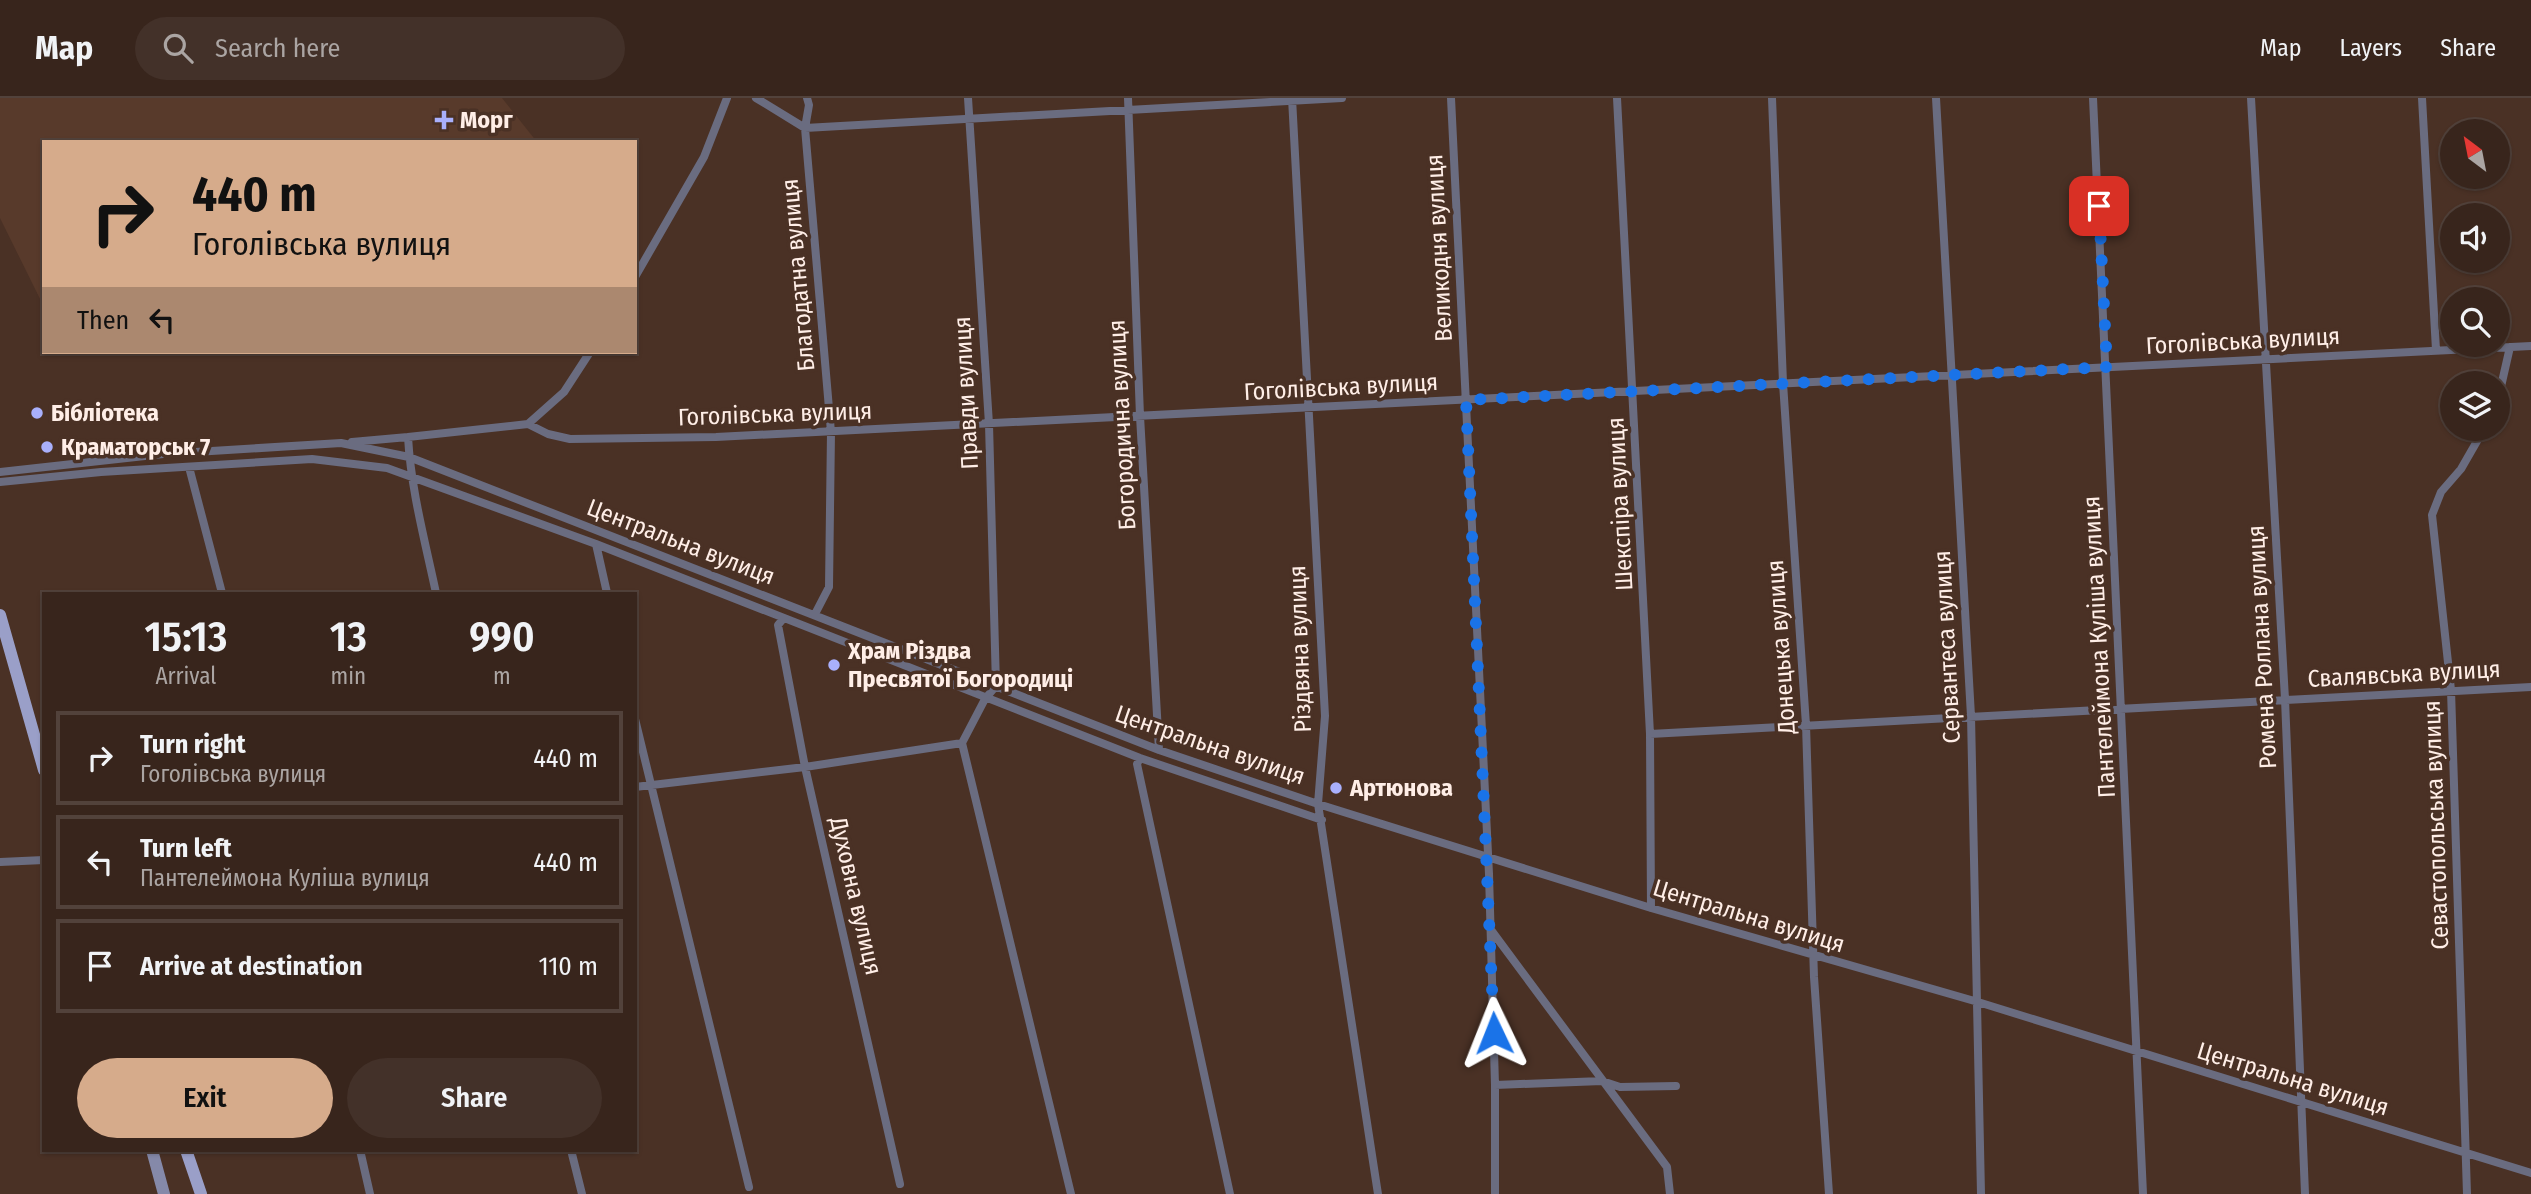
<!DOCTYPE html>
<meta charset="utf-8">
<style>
:root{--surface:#38251c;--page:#433129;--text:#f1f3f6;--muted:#aba5a3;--line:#52423b;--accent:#d6ab8b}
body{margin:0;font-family:"Fira Sans Condensed",sans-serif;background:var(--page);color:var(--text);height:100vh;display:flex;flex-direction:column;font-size:26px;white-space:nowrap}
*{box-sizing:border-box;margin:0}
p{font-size:23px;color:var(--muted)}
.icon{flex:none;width:38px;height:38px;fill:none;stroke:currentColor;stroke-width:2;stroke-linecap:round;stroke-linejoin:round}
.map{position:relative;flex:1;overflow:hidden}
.sheet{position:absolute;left:42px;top:494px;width:595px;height:560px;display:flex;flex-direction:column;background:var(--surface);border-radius:0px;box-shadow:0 2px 5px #0004,0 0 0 2px var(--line)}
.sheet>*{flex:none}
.guide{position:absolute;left:42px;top:42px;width:595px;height:214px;border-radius:0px;box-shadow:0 2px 5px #0004,0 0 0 2px var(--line);background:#d6ab8b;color:#111;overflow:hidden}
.needle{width:46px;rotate:328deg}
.tools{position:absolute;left:2440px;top:21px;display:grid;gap:14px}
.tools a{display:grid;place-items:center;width:70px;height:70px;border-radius:50%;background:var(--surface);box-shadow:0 2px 5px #0004,0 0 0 2px var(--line);font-size:35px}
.pin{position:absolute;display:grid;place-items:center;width:60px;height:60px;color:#fff;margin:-30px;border-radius:14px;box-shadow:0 4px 10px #0006}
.me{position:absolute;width:77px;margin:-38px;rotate:358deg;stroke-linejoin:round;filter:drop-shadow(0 0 5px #0008)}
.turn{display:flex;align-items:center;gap:24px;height:147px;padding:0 35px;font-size:32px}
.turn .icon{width:91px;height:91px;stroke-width:2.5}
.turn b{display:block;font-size:49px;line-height:60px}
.then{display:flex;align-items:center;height:66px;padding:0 35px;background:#0003;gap:14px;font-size:26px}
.eta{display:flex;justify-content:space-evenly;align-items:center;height:119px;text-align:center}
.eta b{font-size:42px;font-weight:600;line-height:49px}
.action{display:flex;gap:14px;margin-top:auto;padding:14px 35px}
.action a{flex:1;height:80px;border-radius:42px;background:var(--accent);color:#111;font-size:28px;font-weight:600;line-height:80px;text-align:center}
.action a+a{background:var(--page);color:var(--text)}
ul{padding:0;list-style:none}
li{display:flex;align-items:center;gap:21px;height:94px;margin:0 14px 10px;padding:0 21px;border:4px solid var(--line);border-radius:0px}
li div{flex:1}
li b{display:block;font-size:26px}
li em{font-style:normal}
header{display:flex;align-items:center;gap:42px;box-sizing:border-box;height:98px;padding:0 35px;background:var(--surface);border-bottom:2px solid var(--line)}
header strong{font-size:33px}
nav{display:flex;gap:38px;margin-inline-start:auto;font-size:24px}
.search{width:490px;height:63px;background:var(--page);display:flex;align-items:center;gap:18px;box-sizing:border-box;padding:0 24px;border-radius:38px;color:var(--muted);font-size:26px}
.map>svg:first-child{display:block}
</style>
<header>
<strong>Map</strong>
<div class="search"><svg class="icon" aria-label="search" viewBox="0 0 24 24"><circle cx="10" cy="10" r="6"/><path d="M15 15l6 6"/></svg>Search here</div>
<nav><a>Map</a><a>Layers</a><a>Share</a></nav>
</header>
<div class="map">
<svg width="2531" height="1096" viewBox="0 0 2531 1096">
<rect width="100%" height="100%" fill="#4a3125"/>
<path fill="#583a2b" d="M0,0H502L537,44H44V209L0,120Z"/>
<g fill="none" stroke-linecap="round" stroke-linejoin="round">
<path stroke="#6a6c80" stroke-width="8" d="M756,0L805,30L1342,0
M807,0L809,7L805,30L831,334L829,489L815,516
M968,0L989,326L996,588
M1128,0L1140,318L1159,652
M1292,0L1325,618L1318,706L1378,1096
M1451,0L1489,776L1495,987V1096
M1617,0L1650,636L1651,810
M1772,0L1783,285L1806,627L1814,879L1829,1096
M1936,0L1971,618L1981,1096
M2093,0L2143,1096
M2251,0L2285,601L2305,1096
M2422,0L2436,252
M635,179L704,59L727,0
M2497,306L2510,249
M528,326L564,294L590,254
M352,344L408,339
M189,369L222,495
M0,374L163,356L341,345L409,359L1159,652L1318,706L1651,810L1978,904L2531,1075
M0,384L101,374L312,361L387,370L596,446L1140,660L1322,722
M596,446L607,495
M436,495C425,443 411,392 408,339L528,326L548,336L570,341L716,339L2531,248
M783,521L778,527L805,669L900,1086
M996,588L985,601L962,645L1071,1096
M635,621L749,1089
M1650,636L2531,589
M1140,660L1137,666L1230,1096
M635,689L805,669L962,645
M0,764L44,762
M1491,832L1667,1069L1670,1096
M1495,987L1602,983L1620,989L1676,988
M360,1052L370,1096
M571,1052L582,1096
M2467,1096L2451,592L2432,417L2441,394L2461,371L2484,331"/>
<path stroke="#8589a9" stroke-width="12" d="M152,1052L164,1096"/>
<path stroke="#9a9fc8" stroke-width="12" d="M0,517L44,672
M186,1052L201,1096"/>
</g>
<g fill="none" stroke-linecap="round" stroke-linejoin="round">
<path stroke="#1a73e8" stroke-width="12" stroke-dasharray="0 21.6" d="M1494,935L1466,302L2107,269L2099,108"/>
</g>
<g fill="#a9b0fc" stroke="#4a3125" stroke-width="2.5">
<path d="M440.5 11.5h7v7h7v7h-7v7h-7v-7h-7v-7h7z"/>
<circle cx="37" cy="315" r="7"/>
<circle cx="47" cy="349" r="7"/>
<circle cx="834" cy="567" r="7"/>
<circle cx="1336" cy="690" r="7"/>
</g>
<g text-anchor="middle" stroke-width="7" stroke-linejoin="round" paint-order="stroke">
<g font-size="24" font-weight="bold" fill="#ffeee7" stroke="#4a3125" text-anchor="start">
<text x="460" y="30">Морг</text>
<text x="51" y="323">Бібліотека</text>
<text x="61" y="357">Краматорськ 7</text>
<text x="848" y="561">Храм Різдва<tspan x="848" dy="28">Пресвятої Богородиці</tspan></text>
<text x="1350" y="698">Артюнова</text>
</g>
<g font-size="24" fill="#ffeee7" stroke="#4a3125">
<text transform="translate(1439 150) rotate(-93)" y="8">Великодня вулиця</text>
<text transform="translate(798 177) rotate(-95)" y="8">Благодатна вулиця</text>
<text transform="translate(2243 243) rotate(-3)" y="8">Гоголівська вулиця</text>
<text transform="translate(1341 289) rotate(-3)" y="8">Гоголівська вулиця</text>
<text transform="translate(966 295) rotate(-93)" y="8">Правди вулиця</text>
<text transform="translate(775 316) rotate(-2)" y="8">Гоголівська вулиця</text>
<text transform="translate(1122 327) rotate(-93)" y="8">Богородична вулиця</text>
<text transform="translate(1620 406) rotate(-93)" y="8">Шекспіра вулиця</text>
<text transform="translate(681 444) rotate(21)" y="8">Центральна вулиця</text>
<text transform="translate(1781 549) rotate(-94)" y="8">Донецька вулиця</text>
<text transform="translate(1947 549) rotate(-93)" y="8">Сервантеса вулиця</text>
<text transform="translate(2099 549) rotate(-93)" y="8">Пантелеймона Куліша вулиця</text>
<text transform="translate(2262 549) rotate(-93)" y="8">Ромена Роллана вулиця</text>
<text transform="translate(1300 551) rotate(-92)" y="8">Різдвяна вулиця</text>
<text transform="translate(2404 576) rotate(-3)" y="8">Свалявська вулиця</text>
<text transform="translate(1210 647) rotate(19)" y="8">Центральна вулиця</text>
<text transform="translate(2436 727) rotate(-92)" y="8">Севастопольська вулиця</text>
<text transform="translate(856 798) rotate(77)" y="8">Духовна вулиця</text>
<text transform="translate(1749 818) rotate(17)" y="8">Центральна вулиця</text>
<text transform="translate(2293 981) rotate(17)" y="8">Центральна вулиця</text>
</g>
</g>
</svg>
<div class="tools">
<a><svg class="needle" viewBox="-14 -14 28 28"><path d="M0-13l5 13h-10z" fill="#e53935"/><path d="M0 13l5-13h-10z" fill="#aba5a3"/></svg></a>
<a><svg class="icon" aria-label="sound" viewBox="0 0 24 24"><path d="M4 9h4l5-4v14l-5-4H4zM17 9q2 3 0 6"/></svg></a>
<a><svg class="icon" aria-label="search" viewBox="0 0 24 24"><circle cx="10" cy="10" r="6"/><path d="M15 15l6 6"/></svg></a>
<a><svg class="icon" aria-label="layers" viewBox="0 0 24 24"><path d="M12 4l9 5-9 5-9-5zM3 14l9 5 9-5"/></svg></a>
</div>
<div class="pin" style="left:2099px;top:108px;background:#d93025"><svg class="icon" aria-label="arrive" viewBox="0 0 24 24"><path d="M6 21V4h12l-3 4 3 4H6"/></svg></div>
<svg class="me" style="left:1494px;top:935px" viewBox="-20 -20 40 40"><path d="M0-17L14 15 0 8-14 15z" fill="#1a73e8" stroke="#fff" stroke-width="4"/></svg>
<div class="guide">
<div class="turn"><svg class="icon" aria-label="right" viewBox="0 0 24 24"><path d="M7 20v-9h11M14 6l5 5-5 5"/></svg><div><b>440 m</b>Гоголівська вулиця</div></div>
<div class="then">Then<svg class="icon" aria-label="left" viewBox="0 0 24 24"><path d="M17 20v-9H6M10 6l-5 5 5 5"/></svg></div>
</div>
<section class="sheet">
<div class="eta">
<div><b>15:13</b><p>Arrival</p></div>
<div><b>13</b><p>min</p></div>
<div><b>990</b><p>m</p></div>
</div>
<ul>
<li><svg class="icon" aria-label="right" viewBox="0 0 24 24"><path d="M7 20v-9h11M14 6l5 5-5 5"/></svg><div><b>Turn right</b><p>Гоголівська вулиця</p></div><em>440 m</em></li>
<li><svg class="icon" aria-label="left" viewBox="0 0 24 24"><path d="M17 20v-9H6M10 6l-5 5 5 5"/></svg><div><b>Turn left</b><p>Пантелеймона Куліша вулиця</p></div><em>440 m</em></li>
<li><svg class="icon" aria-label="arrive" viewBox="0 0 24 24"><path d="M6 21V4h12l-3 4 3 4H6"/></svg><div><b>Arrive at destination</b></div><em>110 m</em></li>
</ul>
<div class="action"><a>Exit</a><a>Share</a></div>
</section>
</div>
